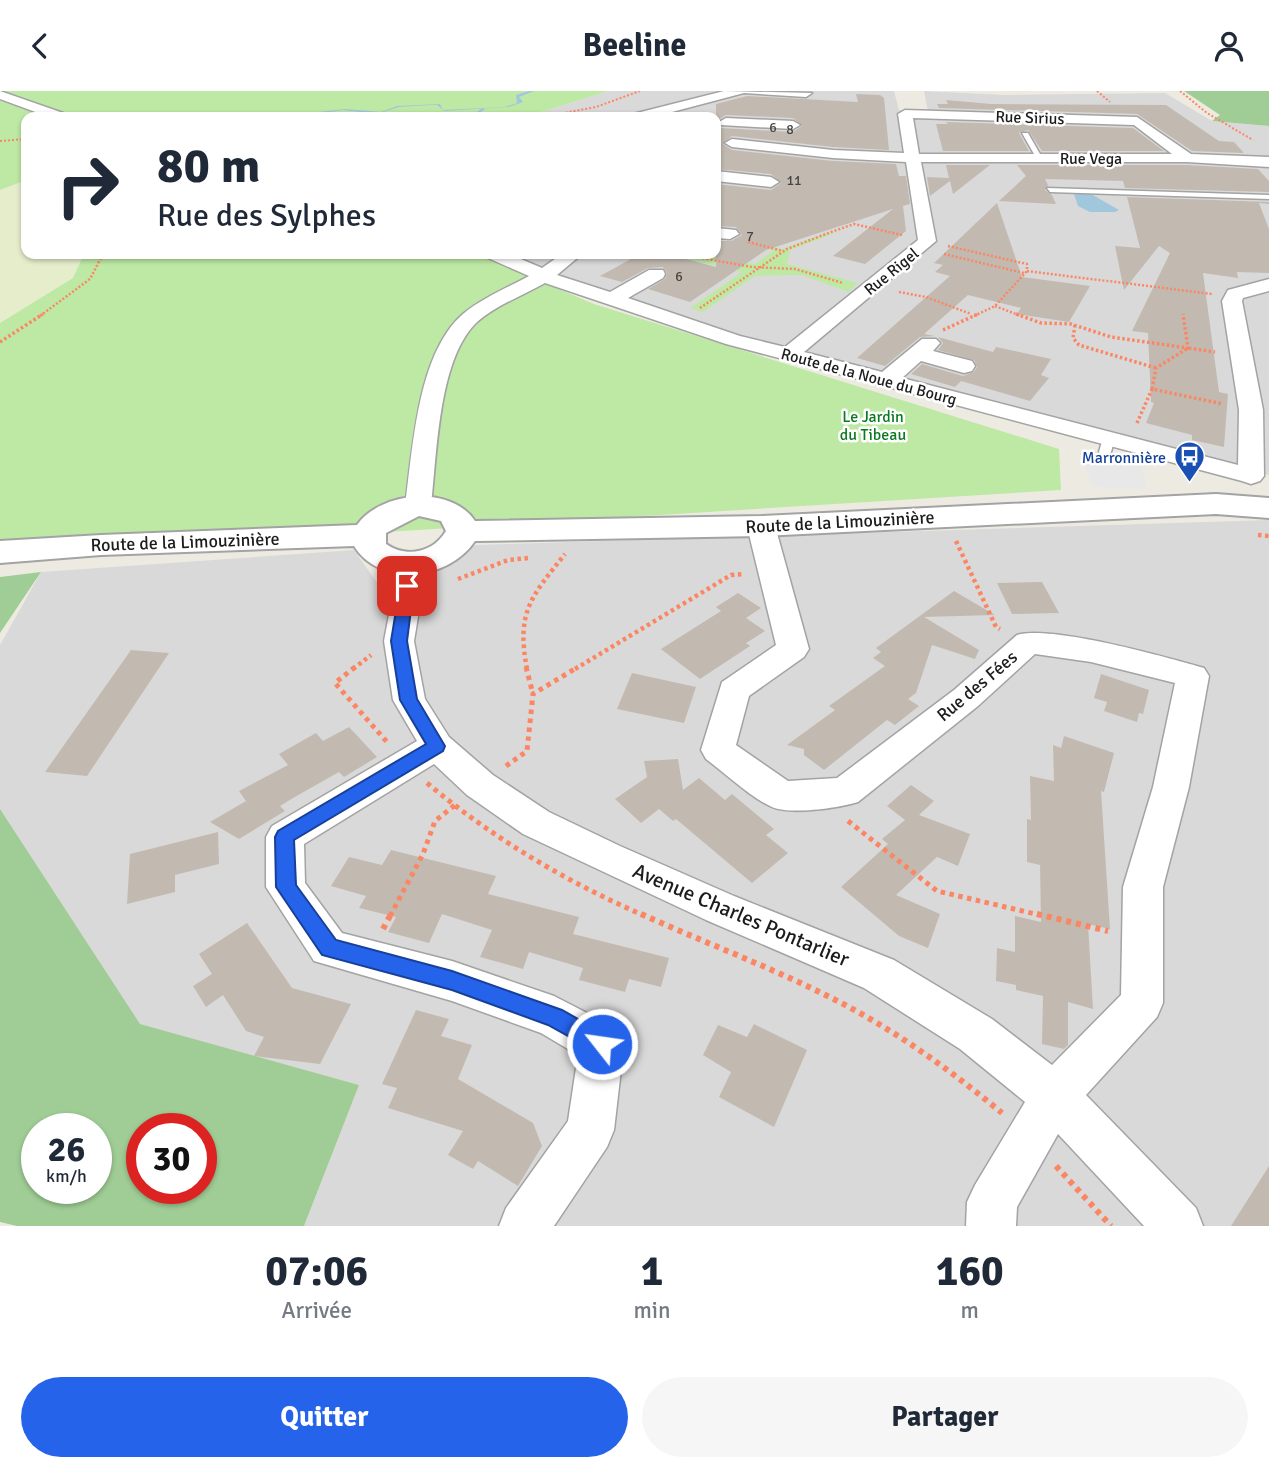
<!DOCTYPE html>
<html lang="fr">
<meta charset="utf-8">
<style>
:root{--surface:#fff;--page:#f6f6f7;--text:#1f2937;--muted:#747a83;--accent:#2563eb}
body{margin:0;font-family:Signika,sans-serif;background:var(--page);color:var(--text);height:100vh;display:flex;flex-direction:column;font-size:26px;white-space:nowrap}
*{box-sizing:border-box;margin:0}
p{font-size:23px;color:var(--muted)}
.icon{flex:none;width:38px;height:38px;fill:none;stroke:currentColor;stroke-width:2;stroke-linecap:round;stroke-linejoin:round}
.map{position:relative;height:1135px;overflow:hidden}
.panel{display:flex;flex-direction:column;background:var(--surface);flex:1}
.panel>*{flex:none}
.guide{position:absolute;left:21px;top:21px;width:700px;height:147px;border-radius:14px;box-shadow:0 2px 5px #0004;background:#fff;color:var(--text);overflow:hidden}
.speed{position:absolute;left:21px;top:1022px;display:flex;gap:14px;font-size:35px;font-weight:700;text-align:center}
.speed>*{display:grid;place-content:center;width:91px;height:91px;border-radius:50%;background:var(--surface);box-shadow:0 2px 5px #0004;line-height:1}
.speed small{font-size:18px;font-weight:400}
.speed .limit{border:10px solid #d22;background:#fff;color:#111}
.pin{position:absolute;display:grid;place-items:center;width:60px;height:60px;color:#fff;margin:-30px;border-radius:14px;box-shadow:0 4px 10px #0006}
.me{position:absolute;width:77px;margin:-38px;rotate:300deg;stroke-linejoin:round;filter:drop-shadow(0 0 5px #0008)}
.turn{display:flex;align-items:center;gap:24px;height:147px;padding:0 21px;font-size:32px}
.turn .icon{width:91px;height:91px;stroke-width:2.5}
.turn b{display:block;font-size:49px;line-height:60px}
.eta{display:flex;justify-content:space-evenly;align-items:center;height:119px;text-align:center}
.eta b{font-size:42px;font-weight:800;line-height:49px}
.primary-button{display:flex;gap:14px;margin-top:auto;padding:14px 21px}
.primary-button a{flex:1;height:80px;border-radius:42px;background:var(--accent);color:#fff;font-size:28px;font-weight:800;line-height:80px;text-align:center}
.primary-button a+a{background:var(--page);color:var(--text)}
header{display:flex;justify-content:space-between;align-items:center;height:91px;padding:0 21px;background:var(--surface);font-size:32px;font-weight:800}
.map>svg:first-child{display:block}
</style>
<header><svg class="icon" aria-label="back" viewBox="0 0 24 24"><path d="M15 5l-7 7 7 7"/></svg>Beeline<svg class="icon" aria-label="person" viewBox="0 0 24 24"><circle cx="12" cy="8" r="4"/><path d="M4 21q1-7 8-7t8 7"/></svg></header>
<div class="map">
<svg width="1269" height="1135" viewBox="0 0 1269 1135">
<rect width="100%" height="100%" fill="#edebe1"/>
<path fill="#dad9d9" d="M609,0H894L899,19L928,21L924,0L1005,4L1165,2L1212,30L1269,35V384L1128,352L884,290L539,183L494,163H716V26H525Z
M1269,429V1135H304L359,994L117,927L0,727V554L41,481L354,459L381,497L476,454Z"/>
<path fill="#e6edcb" d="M21,91L26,92V163H84L73,187L0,232V99Z"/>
<path fill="#bee9a5" d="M0,0H609L525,26H26V92L21,91L0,99Z
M838,141L790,159L787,173L858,192L848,201L802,184L755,185L703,221L690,217L742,181L667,163H704L755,173L774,159L745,152L739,147L782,158L824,143Z
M84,163H476L594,213L1059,358L1061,399L0,465V232L73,187Z"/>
<path fill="#9fcd95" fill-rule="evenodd" d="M1184,0H1269V35L1212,30L1220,24Z
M41,481L0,542V486Z
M0,718L140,933L359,994L304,1135H17L0,1131ZM37,1038H96V1097H37ZM142,1038H201V1097H142Z"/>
<path fill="#e8e8e8" d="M1081,360L1115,361L1139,367L1147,398L1092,396Z"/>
<path fill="#a0c7dc" d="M529,0H534L519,6L523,11L509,16L444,20L437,14H431L399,16L377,23L343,19L306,25L264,23L237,26L252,22L292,24L345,18L381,21L397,15L440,13L443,19L505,16L517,12L516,4Z
M1074,103H1091L1119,119L1115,121H1090L1078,115Z"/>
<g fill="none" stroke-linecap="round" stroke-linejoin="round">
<path fill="#a0c7dc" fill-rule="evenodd" d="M482,17L485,18L474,26H470Z"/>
</g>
<path fill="#c2bab0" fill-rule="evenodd" d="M856,3L880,4L884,7L889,59L833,56L732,45L723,53L732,59L833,70L896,73L899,85H906L910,113L903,115L906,140L865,173L833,165L893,118L766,159L690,211L648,198L665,188L667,182L663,176L648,177L622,191L600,185L640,163L667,167L671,164L716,176V150H731L742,144L736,136L716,135V93L771,99L781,92L771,83L716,78V13L747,5L858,11ZM726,24L793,27L802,35L793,41L721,37L716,30Z
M946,9L991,13L1166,14L1219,50L1234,51L1244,62L1192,60L1137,23L939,17L937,13H948Z
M946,31L1133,37L1164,60H1042L1028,39L1019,42L1029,60H943L936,33H948Z
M946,74H990L953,103L950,90L930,105L927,86L949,87Z
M1017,74H1187L1258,78L1269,90V101L1125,97L1123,90L1045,88L1048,94L1045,99L1052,104L1056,113L999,110L1026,85Z
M1127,106L1269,111V113L1259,112L1269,138V182L1237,181L1238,187L1203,182L1219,301L1228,303L1224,356L1192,349V344L1146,332L1154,312L1151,311L1148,242L1132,240L1170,162L1159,155L1124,199L1115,155L1140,157Z
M997,112L1022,186L1090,195L1069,231L1017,223L1021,217L968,204L924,243L935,245L920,246L885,275L857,267L950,185L935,181L943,174L934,172Z
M938,246L993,261L996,256L1051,268L1041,284L1049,287L1030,310L961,290L955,296L911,283L922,273L963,285L974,281L977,276L974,269L938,259L943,252Z
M1042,491L1059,522L1012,523L997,492Z
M954,500L995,524L924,526L979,559L975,568L932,554L916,602L908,608L919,615L895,634L887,629L824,679L804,664V658L787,654L835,619L829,615L885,575L873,567L881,561L876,557Z
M738,502L761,517L746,527L765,540L746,552L750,555L700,588L661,558L721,520L716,516Z
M131,559L169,562L87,685L45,681Z
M632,582L696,596L684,632L617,618Z
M1101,583L1149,599L1143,623L1139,622L1137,631L1104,620L1107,611L1094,607Z
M349,636L377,666L344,686L339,681L293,707L280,715L285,720L239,748L210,731L246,710L239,700L288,674L279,663L316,642L323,650Z
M1064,645L1114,662L1104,701L1101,700L1110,838L1088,833L1093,918L1068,911V954L1064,958L1042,953L1043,905L1016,899V894L996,890L997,857L1015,861V825L1041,831L1040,774L1027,771V728L1031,729L1030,685L1054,690L1053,654L1061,657Z
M678,668L683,699L699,687L725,709L732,703L774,738L766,744L788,762L752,792L676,728L673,730L659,718L641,732L615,708L647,686L644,670Z
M911,694L934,710L919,724L970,743L958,775L937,766L896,804L940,823L928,857L899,845L841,796L888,753L882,748L905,729L887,715Z
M218,741L219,773L175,784V801L127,813L130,763Z
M391,759L496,785L488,803L579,826L573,843L669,867L661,896L629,888L625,901L579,889L583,877L529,861L523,878L480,866L492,839L442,823L429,852L388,841L396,826L359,817L366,805L331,795L349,766L382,774Z
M247,832L292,897L351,913L320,973L254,965L264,946L246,940L223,904L206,916L193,895L212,883L199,863Z
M416,919L449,928L441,945L472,954L458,988L533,1032L542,1055L518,1095L478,1070L473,1078L448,1064L463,1040L388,1017L397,997L382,993Z
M754,933L807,959L774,1036L719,1006L731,981L703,964L718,934L747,946Z
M1269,1075V1135H1231Z"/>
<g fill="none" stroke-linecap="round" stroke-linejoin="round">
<defs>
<path id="service" d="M1022,42H1028L1044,70H1038Z
M1047,97L1269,104V108L1050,101Z
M1109,343L1115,347L1111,361L1105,365L1101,364L1099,361L1103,347Z"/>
<path id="minor" d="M0,0L66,23L68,26H49L0,8Z
M724,0L812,2L806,6L744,2L653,26H631L633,23Z
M905,19L1137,26L1191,63L1269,66V76L1187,71H921L936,150L804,261L882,281L922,248H936L940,252L933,260L972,270L975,275L972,280L964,282L921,270L902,287L1238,374L1239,319L1222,210L1228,199L1269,188V200L1243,207L1242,210L1263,319L1264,385L1260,390L1251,393L1242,390L726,253L545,192C522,205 494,215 475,233C438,271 437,364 431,415L427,421L418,423L409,421L405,415C413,358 417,263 463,223C482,207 507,197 529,185L488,167L485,163H509L542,177L562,163H582L557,184L610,201L649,179H663L665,183L663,187L628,207L740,245L785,256L918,149L906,71L833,67L732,56L725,52L732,48L833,59L904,62L898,23ZM913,27L1134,34L1172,63H919Z
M726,27L793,30L800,34L793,38L721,34L719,31Z
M716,80L771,86L779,91L771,96L716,90Z
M716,137L736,139L739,143L730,148L716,147Z
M761,427L771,429L775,435L809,558L804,566L749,605L736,654L788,690L837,687L954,599L1017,544C1051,534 1166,566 1204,577L1209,585L1189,696L1163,796V912L1157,926L1086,1004L1196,1117L1203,1135H1144L1058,1043L1017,1116L1016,1135H966L967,1111L975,1094L1025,1011L960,958L864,897L706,829L523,743L467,704L434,673L304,753L305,792L342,842L452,870L554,905L618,938L624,953L614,1039L607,1056L554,1135H499L506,1117L568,1030L578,964L541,942L452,910L314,870L266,796V746L272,735L417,650L393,609L384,550L399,471L403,465L413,462L423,465L427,471L414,550L425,608L449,646L493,684L549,721L620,755L734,805L894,869L992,928L1052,974L1121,904L1123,796L1153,696L1175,592L1091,571L1035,563L978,615L858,711C839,717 790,724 772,716C751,707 725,682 706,668L701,659L722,591L776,554L747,435L751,429Z"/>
<path id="tertiary" d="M1216,403L1269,407V427L1216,423L761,445L475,450C449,489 380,497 354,455L101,464L0,472V450L101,444L357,434C381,400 451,394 475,430L761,425ZM419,425L441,430L446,440C433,462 406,467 386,453V442Z"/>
</defs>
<use href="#service" stroke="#a3a3a3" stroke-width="3"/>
<use href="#minor" stroke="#a3a3a3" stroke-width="3"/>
<use href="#tertiary" stroke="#a3a3a3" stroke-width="4"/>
<path stroke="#fb8664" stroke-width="2" stroke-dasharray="2 2" stroke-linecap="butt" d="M1097,0L1110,11
M1180,0L1207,22L1253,49
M542,26L596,16L640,0
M0,50L26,48"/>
<path stroke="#fb8664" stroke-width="2.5" stroke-dasharray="2 2" stroke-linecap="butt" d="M748,151L783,160
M948,155L1027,173V180L1212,203
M679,163L752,176L795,178L843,192
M944,163L1024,182
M899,201L926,206L971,223
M995,215L1021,225
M700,217L787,158L831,141L854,133L902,144
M40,225L90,188L103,163
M974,225L995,215L1027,180"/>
<path stroke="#fb8664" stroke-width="3.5" stroke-dasharray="2.5 2.5" stroke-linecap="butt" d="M1016,223L1041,232L1071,233L1111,246L1188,257L1183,223
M1075,234L1073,247L1079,254L1156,277
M943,239L978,223
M0,251L43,223
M1152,298L1156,277L1188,257L1215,261
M1137,332L1152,298L1223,313"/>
<path stroke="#fb8664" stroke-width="4.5" stroke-dasharray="3.5 3.5" stroke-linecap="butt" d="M1258,444L1269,445
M956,450L996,536L1000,538
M458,488L508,469L529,467
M353,578L371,564
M527,578C516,521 531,506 565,463
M575,578L731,484L744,483"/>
<path stroke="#fb8664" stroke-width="5" stroke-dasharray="4.5 4.5" stroke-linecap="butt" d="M355,576L335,592L387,651
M526,576L533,603
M506,675L527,660L533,603L578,576
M427,692C494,748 565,790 645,825
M848,730L937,800L1044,825
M390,825L423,763L435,730L455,714"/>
<path stroke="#fb8664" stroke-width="6" stroke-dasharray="5 5" stroke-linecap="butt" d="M641,823C710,854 781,880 847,915C903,945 954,982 1002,1022
M1037,823L1108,840
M383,838L391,823
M1056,1075L1111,1135"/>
<use href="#service" fill="#fff" fill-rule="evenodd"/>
<use href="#minor" fill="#fff" fill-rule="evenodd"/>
<use href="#tertiary" fill="#fff" fill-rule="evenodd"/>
</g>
<path fill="#2563eb" stroke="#184099" stroke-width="2" d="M407,490L414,495L407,550L417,608L445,655L443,660L294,749L296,794L336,849L452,880L562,919L610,946L613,953L610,961L602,964L548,934L452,899L322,864L276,796L275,746L278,740L426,653L400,609L391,550L400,495Z"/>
<defs>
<symbol id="bus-pin" viewBox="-11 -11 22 30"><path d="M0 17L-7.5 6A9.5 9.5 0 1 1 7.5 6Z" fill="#1a4fb4" stroke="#fff"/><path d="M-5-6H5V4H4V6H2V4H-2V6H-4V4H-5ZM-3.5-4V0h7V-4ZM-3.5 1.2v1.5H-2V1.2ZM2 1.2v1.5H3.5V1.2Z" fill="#fff"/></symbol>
</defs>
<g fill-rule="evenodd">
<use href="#bus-pin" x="1172" y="348" width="35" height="47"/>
</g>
<g text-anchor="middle" stroke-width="5" stroke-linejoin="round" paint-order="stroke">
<g font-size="14" fill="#464441">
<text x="773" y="41">6</text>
<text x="790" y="43">8</text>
<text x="794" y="94">11</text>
<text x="750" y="150">7</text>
<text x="679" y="190">6</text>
</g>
<g font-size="16" fill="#1c1c1c" stroke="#fff">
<text transform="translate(1030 26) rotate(2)" y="6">Rue Sirius</text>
<text x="1091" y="73">Rue Vega</text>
<text transform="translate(891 180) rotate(-39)" y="6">Rue Rigel</text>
<text transform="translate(869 285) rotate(15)" y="6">Route de la Noue du Bourg</text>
</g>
<g font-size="16" fill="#0a7a21" stroke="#fff">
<text x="873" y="331">Le Jardin<tspan x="873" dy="18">du Tibeau</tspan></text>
</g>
<g font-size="16" fill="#164399" stroke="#fff" text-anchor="end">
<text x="1166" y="372">Marronnière</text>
</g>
<g font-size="18" fill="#1c1c1c" stroke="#fff">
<text transform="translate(840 431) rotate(-3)" y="6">Route de la Limouzinière</text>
<text transform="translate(185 451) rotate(-2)" y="6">Route de la Limouzinière</text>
<text transform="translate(977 595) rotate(-40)" y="6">Rue des Fées</text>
</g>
<g font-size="21" fill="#1c1c1c" stroke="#fff">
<text transform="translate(741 824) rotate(23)" y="7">Avenue Charles Pontarlier</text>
</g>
</g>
</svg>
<div class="speed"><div>26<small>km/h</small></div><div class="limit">30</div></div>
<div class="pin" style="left:407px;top:495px;background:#d93025"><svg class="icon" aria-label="arrive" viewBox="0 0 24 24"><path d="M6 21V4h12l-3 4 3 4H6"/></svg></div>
<svg class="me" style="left:602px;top:953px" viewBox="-20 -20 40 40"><circle r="17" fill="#2563eb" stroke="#fff" stroke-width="3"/><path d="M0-11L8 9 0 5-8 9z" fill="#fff"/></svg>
<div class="guide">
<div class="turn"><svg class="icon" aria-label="right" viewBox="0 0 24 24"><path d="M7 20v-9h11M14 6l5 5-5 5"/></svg><div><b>80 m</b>Rue des Sylphes</div></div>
</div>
</div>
<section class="panel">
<div class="eta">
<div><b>07:06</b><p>Arrivée</p></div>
<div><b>1</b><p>min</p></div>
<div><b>160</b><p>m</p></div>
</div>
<div class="primary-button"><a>Quitter</a><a>Partager</a></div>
</section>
